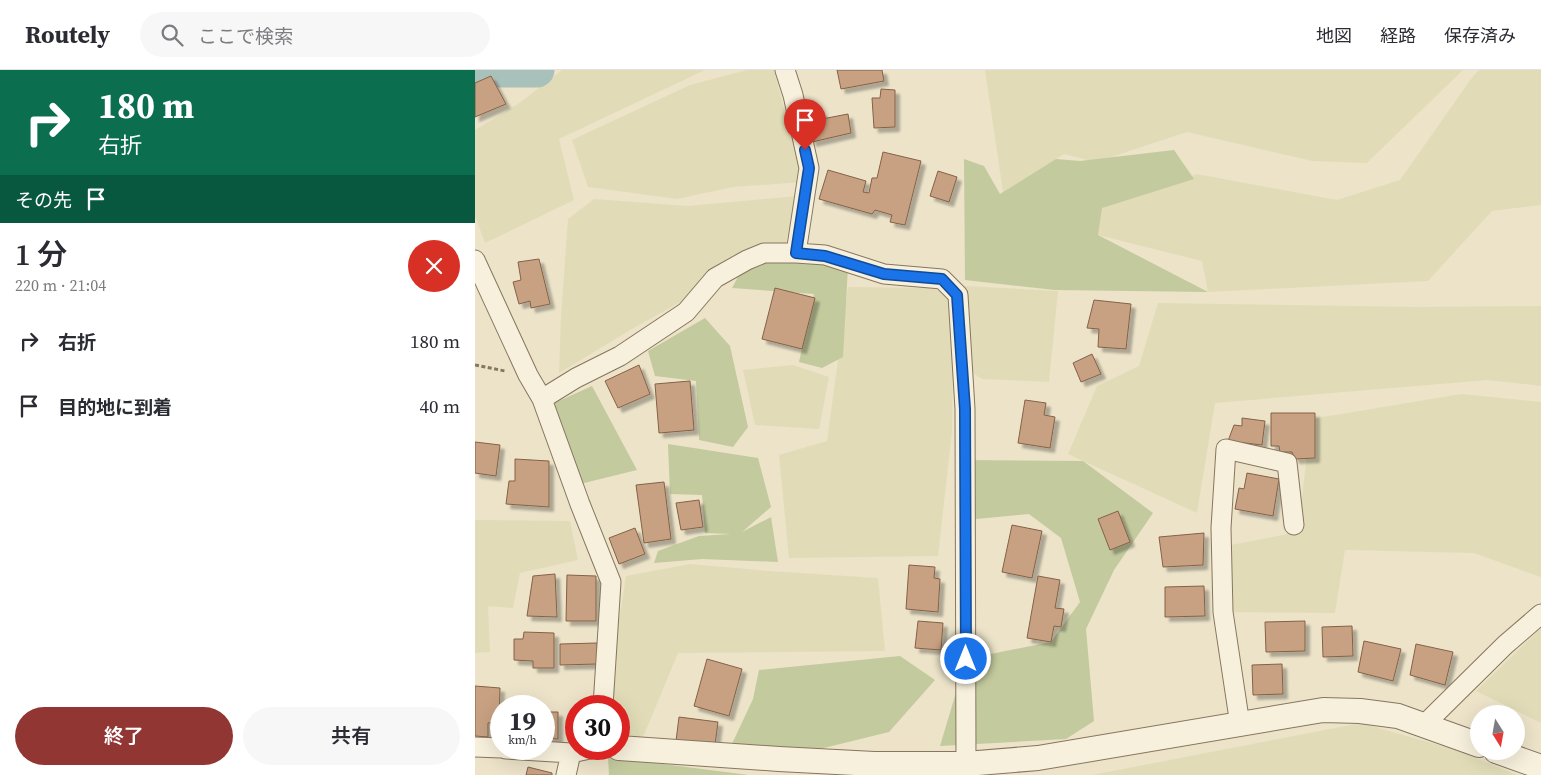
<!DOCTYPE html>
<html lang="ja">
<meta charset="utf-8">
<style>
:root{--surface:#fff;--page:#f7f7f7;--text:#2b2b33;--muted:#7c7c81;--line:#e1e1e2;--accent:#923633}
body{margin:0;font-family:"Source Serif 4","Noto Sans JP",serif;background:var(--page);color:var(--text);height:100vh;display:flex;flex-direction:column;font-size:19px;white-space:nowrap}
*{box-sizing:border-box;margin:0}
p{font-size:16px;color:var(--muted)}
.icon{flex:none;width:28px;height:28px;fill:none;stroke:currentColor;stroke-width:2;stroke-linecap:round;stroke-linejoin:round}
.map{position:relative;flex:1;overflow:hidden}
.side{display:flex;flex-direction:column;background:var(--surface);width:475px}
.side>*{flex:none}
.guide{background:#0b6e4f;color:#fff;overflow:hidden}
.needle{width:32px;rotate:169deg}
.buttons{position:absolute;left:995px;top:635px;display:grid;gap:10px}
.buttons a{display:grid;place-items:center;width:55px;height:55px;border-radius:50%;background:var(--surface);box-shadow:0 5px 20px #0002;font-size:25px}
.speed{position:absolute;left:15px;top:625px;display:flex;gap:10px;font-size:25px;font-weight:700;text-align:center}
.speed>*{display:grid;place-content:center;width:65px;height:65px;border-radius:50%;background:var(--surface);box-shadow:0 5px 20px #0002;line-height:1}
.speed small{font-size:12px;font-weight:400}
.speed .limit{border:8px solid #d22;background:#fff;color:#111}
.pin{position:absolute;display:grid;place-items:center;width:42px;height:42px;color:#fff;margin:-51px -21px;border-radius:50% 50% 50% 0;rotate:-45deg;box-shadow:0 0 5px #0007}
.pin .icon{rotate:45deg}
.me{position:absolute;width:55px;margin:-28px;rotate:0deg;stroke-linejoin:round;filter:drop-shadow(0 0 4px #0008)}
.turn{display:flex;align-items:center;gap:18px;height:105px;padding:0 15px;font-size:22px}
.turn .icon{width:65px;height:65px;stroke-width:2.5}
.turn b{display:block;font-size:35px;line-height:42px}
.then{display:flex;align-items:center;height:48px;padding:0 15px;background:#0003;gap:10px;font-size:19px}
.round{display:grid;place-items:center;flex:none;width:52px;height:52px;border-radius:26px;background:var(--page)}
.overview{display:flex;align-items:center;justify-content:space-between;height:85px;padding:0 15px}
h1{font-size:30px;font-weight:600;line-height:38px}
.action{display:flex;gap:10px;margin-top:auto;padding:10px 15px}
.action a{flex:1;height:58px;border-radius:30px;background:var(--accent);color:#fff;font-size:20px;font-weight:600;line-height:58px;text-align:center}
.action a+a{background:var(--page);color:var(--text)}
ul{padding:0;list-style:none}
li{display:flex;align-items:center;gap:15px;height:65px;padding:0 15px}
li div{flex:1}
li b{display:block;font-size:19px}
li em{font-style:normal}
header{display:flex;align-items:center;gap:30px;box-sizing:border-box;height:70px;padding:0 25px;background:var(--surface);border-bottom:1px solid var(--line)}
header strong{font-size:24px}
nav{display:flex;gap:28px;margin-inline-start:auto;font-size:18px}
.search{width:350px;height:45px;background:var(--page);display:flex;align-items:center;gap:12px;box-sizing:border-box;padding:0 18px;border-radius:28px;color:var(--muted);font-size:19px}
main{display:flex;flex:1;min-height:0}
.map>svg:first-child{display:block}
</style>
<header>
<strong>Routely</strong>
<div class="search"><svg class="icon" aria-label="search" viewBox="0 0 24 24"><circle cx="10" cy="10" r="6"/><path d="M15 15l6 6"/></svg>ここで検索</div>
<nav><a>地図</a><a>経路</a><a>保存済み</a></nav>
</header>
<main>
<section class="side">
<div class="guide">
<div class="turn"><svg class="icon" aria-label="right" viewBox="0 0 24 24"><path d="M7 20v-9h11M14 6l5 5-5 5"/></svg><div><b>180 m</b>右折</div></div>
<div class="then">その先<svg class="icon" aria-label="arrive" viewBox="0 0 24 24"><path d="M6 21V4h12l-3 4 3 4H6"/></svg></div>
</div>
<div class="overview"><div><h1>1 分</h1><p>220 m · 21:04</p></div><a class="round" style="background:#d93025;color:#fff"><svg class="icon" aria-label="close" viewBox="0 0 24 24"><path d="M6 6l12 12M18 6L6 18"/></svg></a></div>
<ul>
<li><svg class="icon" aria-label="right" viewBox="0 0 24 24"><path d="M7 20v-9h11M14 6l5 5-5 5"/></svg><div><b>右折</b></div><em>180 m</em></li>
<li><svg class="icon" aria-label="arrive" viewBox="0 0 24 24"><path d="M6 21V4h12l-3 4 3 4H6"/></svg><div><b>目的地に到着</b></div><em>40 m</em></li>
</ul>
<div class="action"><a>終了</a><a>共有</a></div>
</section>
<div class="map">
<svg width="1066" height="705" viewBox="0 0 1066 705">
<defs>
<filter id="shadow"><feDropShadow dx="4.5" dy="4.5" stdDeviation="1" flood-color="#0004"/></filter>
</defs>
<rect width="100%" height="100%" fill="#ece3c9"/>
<path fill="#e1dcb7" d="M87,0H230L84,69L99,130L10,173L0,146V60L43,34Z
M272,0H299L328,112L258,117L202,129L113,117L97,70L215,15Z
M510,0H988L892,93L837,91L712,62L621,92L589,84L528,122Z
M1004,0H1066V135L1017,141L953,211L733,222L727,191L623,165L626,138L722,104L862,130L925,110L996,9Z
M322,126L311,173L157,259L84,303L86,247L93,149L119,129L212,136Z
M490,216L583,221L574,312L507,309L494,300Z
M373,217L457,218L479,228L477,361L463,486L314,488L304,385L352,371Z
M683,233L944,237L1066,236V316L1013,310L740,333L722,443L593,384L622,316L664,296Z
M318,295L354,307L344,359L280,355L268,300Z
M986,324L1066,332V507L999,483L870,480L860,543L748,542L746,477L823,462L836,349Z
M0,450L95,451L103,490L45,503L38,538L13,536L15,582L0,583Z
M215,494L294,501L403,508L410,581L203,583L169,665L144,672V636H131L151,506Z
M1066,558V653L1001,621Z
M886,653L981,680L1042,705H617Z"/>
<path fill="#c3ca9d" d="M699,80L719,109L627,138L623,165L733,222L580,220L490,210L489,89L509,96L525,124L581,89L605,91Z
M322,188L373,197L368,287L347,298L324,292L339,224L257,218L272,190Z
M230,248L255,276L273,357L258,377L224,370L221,311L180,306L173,281Z
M117,316L162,400L105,414L75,335Z
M193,374L283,388L296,437L267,462L296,447L303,492L227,489L179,493L183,481L224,466L256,464L230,463L227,425L195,424Z
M490,390L608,391L678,443L639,500L611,559L619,651L591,669L465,676L491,589L576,572L605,532L586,468L554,444L491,450Z
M425,586L460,610L414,662L304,689L256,676L278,629L284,600Z
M133,687L274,705H134Z"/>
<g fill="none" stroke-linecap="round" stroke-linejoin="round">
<path stroke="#a9c1bb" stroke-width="35" d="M0,0H62"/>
</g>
<path fill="#c7a182" stroke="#856146" filter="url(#shadow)" d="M362,0H407L409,11L366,19Z
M16,6L31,34L0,47V13Z
M406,19L420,20V57L399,58L397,28H405Z
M347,42V49L373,44L376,63L337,72L332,44Z
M408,82L446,91L430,155L415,152L417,145L400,140L397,144L344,129L353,100L391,111L388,122L394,123L397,108H402Z
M463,101L482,107L474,132L455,126Z
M64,189L75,234L56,238L55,231L44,234L38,212L46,210L43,192Z
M300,218L340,228L327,279L287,269Z
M619,230L656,234L651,279L623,277L624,259L612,258Z
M617,284L626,304L606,312L598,293Z
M164,295L175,324L143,338L130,311Z
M215,311L219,360L184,363L180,314Z
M550,330L571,333L569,345L580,347L575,378L543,373Z
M796,343H840V388L820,389L817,382H805L804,376H796Z
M767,348L790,351L787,375L753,371L759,355L767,356Z
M0,372L25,375L21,406L0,403Z
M40,389L74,391V437L31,434L34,411H40Z
M772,403L804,409L798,446L760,439L764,418L769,419Z
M189,412L196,469L169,473L161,415Z
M224,430L228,457L206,460L201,433Z
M643,441L655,472L635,480L623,449Z
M537,455L567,461L557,508L527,502Z
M160,458L170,484L144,494L134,468Z
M729,463L728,495L688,497L684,467Z
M434,495L460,497L459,508L465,509L463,542L431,539Z
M80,504L82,547L52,546L58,506Z
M92,505L121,506V551H91Z
M563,506L585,510L580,538L589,539L586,557L579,556L576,572L552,568Z
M729,516L730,546L690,547V517Z
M443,551L468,553L466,580L440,578Z
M830,551V581L791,582L790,552Z
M877,556L878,586L848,587L847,557Z
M49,562L79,563V598H58V591L39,590V569H48Z
M889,571L926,579L918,611L883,602Z
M122,573V594L85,595V574Z
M941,574L978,582L970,615L935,605Z
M232,589L267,599L254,646L219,636Z
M807,594L808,624L778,625L777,595Z
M0,616L25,618L24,652L13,653V667L0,666Z
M69,642H83V669L69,668Z
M204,647L243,652L240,675L201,671Z
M53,697L77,703V705H51Z"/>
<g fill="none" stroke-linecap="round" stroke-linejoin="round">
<defs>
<path id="minor" d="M310,0L318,25L334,98L321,183
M0,190L53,305L67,329L105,434L136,512L128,636
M67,329L101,308L145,286L211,242L240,208L272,190L289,183H321L350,185L409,204L467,209L483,225L490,339L491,694
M765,655L748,542L746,458L751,379L812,393L819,455
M949,655L1030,575L1066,544
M0,677L26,678
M31,679L96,683L115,679
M91,705L96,683"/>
<path id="tertiary" d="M144,678L304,689L399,694H491L563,688L848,640L885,641L923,646L1004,675
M1021,681L1066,697"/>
</defs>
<use href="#minor" stroke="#87765f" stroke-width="21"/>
<use href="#tertiary" stroke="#87765f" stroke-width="26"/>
<path stroke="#87765f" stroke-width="3" stroke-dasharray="4 2.5" stroke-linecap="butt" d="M0,295L30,301"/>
<use href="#minor" stroke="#f7f0dc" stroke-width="19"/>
<use href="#tertiary" stroke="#f7f0dc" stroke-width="24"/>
</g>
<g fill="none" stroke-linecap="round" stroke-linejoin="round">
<defs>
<path id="route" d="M330,80L334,98L321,183L350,186L409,204L467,209L482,225L490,339L491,589"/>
</defs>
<use href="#route" stroke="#114b97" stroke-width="12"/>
<use href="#route" stroke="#1a73e8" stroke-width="9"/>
</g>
</svg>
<div class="buttons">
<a><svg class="needle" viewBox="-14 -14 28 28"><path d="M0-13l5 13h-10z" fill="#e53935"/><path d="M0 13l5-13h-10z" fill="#7c7c81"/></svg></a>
</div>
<div class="speed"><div>19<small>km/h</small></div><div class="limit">30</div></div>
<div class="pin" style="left:330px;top:80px;background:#d93025"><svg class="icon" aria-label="arrive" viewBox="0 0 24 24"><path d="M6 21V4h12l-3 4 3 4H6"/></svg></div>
<svg class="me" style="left:491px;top:589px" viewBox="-20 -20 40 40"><circle r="17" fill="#1a73e8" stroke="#fff" stroke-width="3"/><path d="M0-11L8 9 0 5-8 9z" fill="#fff"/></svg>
</div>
</main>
